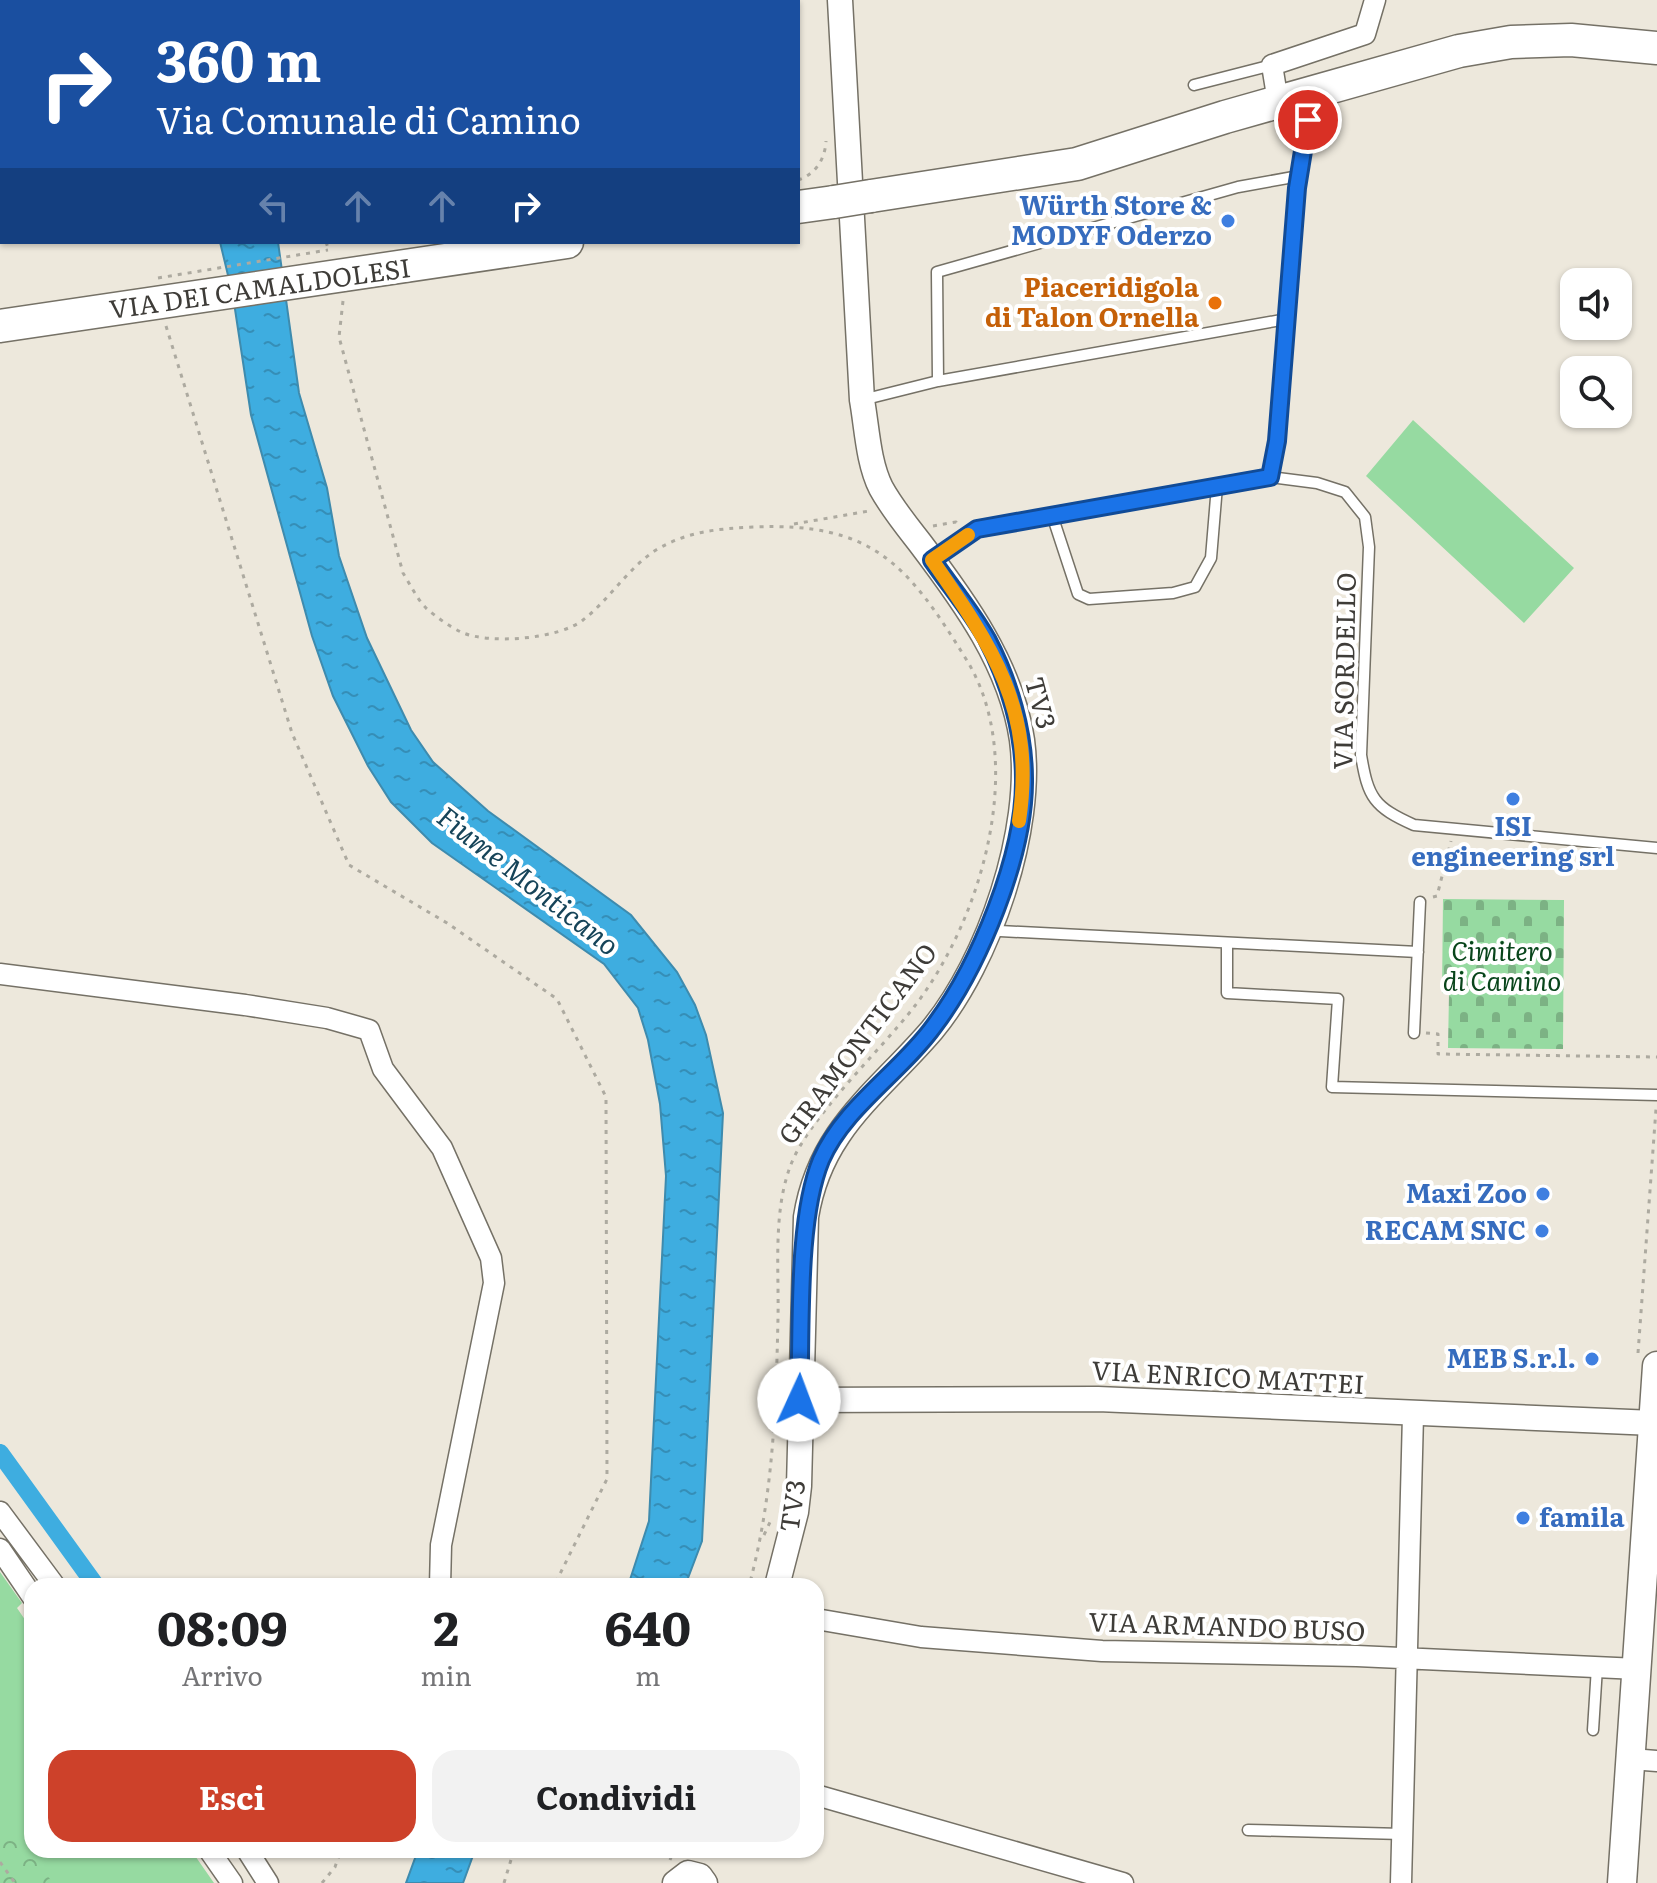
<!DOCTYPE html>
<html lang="it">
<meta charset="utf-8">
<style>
:root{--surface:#fff;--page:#f2f2f2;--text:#202124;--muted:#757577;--accent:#cd412a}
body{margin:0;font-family:Literata,serif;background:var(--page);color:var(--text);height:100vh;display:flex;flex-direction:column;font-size:30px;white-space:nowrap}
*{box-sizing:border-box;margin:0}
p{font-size:26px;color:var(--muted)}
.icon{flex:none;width:44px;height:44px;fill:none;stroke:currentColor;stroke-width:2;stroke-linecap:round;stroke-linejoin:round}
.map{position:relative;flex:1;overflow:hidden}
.panel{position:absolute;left:24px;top:1578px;width:800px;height:280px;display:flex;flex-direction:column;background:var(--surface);border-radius:24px;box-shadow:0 2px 6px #0004}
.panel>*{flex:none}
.guide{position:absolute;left:0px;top:0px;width:800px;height:244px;box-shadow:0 2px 6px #0004;background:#1a4fa0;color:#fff;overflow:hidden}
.controls{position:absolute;left:1560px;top:268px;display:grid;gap:16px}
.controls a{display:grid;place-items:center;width:72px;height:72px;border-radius:16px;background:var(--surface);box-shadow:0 2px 6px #0004;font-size:40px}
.pin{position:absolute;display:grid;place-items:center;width:68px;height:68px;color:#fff;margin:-34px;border:4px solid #fff;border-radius:50%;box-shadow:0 2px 8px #0007}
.me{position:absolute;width:88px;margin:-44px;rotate:2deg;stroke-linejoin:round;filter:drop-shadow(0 0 6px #0008)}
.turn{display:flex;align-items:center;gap:28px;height:168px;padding:0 24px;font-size:36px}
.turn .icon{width:104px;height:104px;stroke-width:2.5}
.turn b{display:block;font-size:56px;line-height:68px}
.lanes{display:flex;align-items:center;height:76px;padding:0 24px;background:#0003;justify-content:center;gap:40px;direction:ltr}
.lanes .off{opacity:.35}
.eta{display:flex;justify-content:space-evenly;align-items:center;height:136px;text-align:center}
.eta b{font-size:48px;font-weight:700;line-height:56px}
.action{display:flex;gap:16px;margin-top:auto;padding:16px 24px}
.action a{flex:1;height:92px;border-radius:24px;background:var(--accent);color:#fff;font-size:32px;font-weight:700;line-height:92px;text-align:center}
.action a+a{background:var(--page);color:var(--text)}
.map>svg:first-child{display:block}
</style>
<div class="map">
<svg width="1657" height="1883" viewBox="0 0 1657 1883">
<defs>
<pattern id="forest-crowns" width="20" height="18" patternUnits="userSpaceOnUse" patternTransform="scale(2)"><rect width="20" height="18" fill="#96daa1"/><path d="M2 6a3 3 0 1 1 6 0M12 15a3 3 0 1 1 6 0" fill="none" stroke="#7cb284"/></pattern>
<pattern id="cemetery-stones" width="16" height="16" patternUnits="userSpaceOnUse" patternTransform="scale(2)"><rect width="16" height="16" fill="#96daa1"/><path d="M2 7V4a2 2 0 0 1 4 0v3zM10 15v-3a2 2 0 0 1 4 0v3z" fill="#7cb284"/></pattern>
<pattern id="water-ripples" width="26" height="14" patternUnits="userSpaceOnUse" patternTransform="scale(2)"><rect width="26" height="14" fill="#3eade0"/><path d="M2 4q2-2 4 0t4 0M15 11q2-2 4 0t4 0" fill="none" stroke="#358eb7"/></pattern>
</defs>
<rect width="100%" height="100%" fill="#ede8dc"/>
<path fill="#96daa1" d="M1413,420L1574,568L1524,623L1366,476Z
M0,1572L22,1603L17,1608L32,1630V1850H191L214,1883H0Z"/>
<path fill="url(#forest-crowns)" d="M7,1823L53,1883H0V1828Z"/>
<path fill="url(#cemetery-stones)" d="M1443,899L1564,900L1563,1049L1448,1048L1449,994L1442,993Z"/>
<path fill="url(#water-ripples)" stroke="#3e8bae" stroke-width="2" d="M220,242H278L299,393L327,488L339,556L367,638L411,730L433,762L488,811L631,915L677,972L695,1005L706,1035L723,1113L702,1541L685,1586H628L649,1521L666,1176L660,1104L648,1040L638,1008L604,964L432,843L391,802L368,766L333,696L312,636L251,415L233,296Z
M418,1850H475L463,1883H406Z"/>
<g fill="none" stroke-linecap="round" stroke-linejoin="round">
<path stroke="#3eade0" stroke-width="18" d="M0,1453L96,1586"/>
<defs>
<path id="service" d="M1194,85L1272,65
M938,381L937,272L1238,187L1299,176
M862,400L938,381L1287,319
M1270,477L1277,441L1297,188L1311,98
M1052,515L1078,594L1089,599L1173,593L1195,587L1211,558L1217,486
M934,559L977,529L1270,477L1317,483L1345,492L1365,517L1369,547L1361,755C1368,798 1374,807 1414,825L1657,848
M1000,931L1418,952
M1227,945V993L1338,999L1332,1087L1657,1095
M1414,1033L1420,902
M1593,1730L1597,1667
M1248,1830L1402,1834"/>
<path id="minor" d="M1278,102L1272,65L1365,34L1375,0
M0,974L245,1005L327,1018L369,1030L383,1069L442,1148L491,1258L494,1283L441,1545L440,1586
M0,1512L55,1586
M0,1549L32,1596
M816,1619L921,1637L1102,1651L1357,1656L1638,1669
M1631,1759L1657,1761
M816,1795L1123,1883
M209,1850L232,1883
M247,1850L268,1883
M1401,1883L1413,1415"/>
<path id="tertiary" d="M799,1400L1098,1399L1654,1423
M777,1586L796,1512L799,1486L806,1217C820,1129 878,1093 932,1030C989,961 1034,829 1022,740C1011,665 964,601 920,543C906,525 892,508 881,488C868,462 867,428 862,400L840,0
M675,1883L688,1873L700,1876L705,1883"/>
<path id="secondary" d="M1622,1883L1657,1366"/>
<path id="primary" d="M871,196L1077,164L1225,117L1459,51L1511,42L1571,40L1657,48
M798,207L834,202
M0,326L567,242"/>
</defs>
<use href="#service" stroke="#757166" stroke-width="13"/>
<use href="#minor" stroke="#757166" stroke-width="23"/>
<use href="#tertiary" stroke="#757166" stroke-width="27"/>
<use href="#secondary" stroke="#757166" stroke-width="31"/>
<use href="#primary" stroke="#757166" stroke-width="35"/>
<path stroke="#adaaa0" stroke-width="3" stroke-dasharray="4 6" stroke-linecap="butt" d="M292,2V0
M798,180C816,174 825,159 826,141
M326,242L329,251
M158,278L328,250
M343,301L339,337L403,573C410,584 417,599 426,608C435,616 450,627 461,632C489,645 559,639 583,620C609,600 628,568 656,550C688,531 717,529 753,527C872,522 907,563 966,659C1029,760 982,919 914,1007C881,1050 807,1119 790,1167C773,1213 779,1269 778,1318C776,1409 773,1498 749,1586
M166,326L292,733L349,865L447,923L557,999L606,1097L607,1479L554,1586
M794,524L869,511
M933,526L956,522L958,526
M1433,897L1437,896L1451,841
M1426,1033L1438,1034V1054L1657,1057
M1638,1353L1656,1109
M764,1535L771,1520
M670,1860L674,1850
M0,1862L15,1883
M322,1883L335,1867L341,1850
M504,1883L514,1850"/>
<use href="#service" stroke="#fff" stroke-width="10"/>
<use href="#minor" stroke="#fff" stroke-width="20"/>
<use href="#tertiary" stroke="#fff" stroke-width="24"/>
<use href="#secondary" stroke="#fff" stroke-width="28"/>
<use href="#primary" stroke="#fff" stroke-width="32"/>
<defs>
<path id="primary-bridge" d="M834,202L871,196"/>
</defs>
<use href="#primary-bridge" stroke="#757166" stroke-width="35" stroke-linecap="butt"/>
<use href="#primary-bridge" stroke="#fff" stroke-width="32"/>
</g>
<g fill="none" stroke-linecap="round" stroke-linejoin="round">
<defs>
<path id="route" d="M799,1400C802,1332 796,1221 821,1160C844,1107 901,1072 934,1026C979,966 1025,855 1024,779C1024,732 1009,681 987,639C972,612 950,586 932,560L977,529L1270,477L1277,441L1297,188L1308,120"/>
</defs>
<use href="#route" stroke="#114b97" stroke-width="20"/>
<use href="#route" stroke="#1a73e8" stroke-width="14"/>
<path stroke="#f59e0b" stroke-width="14" d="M968,535L932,560C992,646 1036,710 1019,821"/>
</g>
<g fill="#3f7fe0" stroke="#fff" stroke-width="3">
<circle cx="1228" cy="221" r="8"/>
<circle cx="1513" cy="799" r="8"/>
<circle cx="1543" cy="1194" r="8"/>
<circle cx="1542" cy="1231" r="8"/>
<circle cx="1592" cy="1359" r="8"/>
<circle cx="1523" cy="1518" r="8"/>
</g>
<circle fill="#e8710a" stroke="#fff" stroke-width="3" cx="1215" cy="303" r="8"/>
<g text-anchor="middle" stroke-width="8" stroke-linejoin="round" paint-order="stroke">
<g font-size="26" font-weight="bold" fill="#366cbe" stroke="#fff" text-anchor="end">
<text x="1212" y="215">Würth Store &amp;<tspan x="1212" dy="30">MODYF Oderzo</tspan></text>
<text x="1513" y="836" text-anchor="middle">ISI<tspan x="1513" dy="30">engineering srl</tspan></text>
<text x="1527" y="1203">Maxi Zoo</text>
<text x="1526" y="1240">RECAM SNC</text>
<text x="1576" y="1368">MEB S.r.l.</text>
<text x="1539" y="1527" text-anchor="start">famila</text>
</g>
<g font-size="26" font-weight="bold" fill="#c56008" stroke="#fff" text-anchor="end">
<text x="1199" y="297">Piaceridigola<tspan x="1199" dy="30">di Talon Ornella</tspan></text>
</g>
<g font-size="26" fill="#3e3c38" stroke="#fff">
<text transform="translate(260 289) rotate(-8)" y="9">VIA DEI CAMALDOLESI</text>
<text transform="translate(1345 671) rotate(-89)" y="9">VIA SORDELLO</text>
<text transform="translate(1040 703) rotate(75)" y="9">TV3</text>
<text transform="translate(858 1044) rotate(-53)" y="9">GIRAMONTICANO</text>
<text transform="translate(1228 1378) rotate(3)" y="9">VIA ENRICO MATTEI</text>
<text transform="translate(793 1506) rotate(-82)" y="9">TV3</text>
<text transform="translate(1227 1627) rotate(2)" y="9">VIA ARMANDO BUSO</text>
</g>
<g font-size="26" font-style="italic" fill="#08451b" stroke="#fff">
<text x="1502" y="961">Cimitero<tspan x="1502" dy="30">di Camino</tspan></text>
</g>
<g font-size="28" font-style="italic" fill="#164459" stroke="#fff">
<text transform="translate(528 881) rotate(38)" y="10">Fiume Monticano</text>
</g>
</g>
</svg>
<div class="controls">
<a><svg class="icon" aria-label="sound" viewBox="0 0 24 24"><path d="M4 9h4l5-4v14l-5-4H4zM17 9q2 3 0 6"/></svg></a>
<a><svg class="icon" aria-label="search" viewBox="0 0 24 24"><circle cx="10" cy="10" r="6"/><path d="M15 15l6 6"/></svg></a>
</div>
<div class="pin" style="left:1308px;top:120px;background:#d93025"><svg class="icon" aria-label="arrive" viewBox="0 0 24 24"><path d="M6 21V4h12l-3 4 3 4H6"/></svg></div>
<svg class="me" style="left:799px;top:1400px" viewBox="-20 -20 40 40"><circle r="19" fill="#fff"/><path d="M0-13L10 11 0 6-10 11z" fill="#1a73e8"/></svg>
<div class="guide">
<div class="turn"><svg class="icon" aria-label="right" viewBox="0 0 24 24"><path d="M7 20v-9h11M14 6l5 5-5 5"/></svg><div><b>360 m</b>Via Comunale di Camino</div></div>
<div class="lanes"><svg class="icon off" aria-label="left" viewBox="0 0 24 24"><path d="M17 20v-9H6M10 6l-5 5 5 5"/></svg><svg class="icon off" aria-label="ahead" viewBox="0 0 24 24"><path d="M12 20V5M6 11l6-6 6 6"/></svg><svg class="icon off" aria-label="ahead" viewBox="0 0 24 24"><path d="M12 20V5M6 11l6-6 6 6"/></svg><svg class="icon" aria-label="right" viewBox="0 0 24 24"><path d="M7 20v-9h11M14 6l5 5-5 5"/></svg></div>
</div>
<section class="panel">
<div class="eta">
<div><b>08:09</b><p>Arrivo</p></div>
<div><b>2</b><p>min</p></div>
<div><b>640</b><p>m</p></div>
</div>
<div class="action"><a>Esci</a><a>Condividi</a></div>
</section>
</div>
